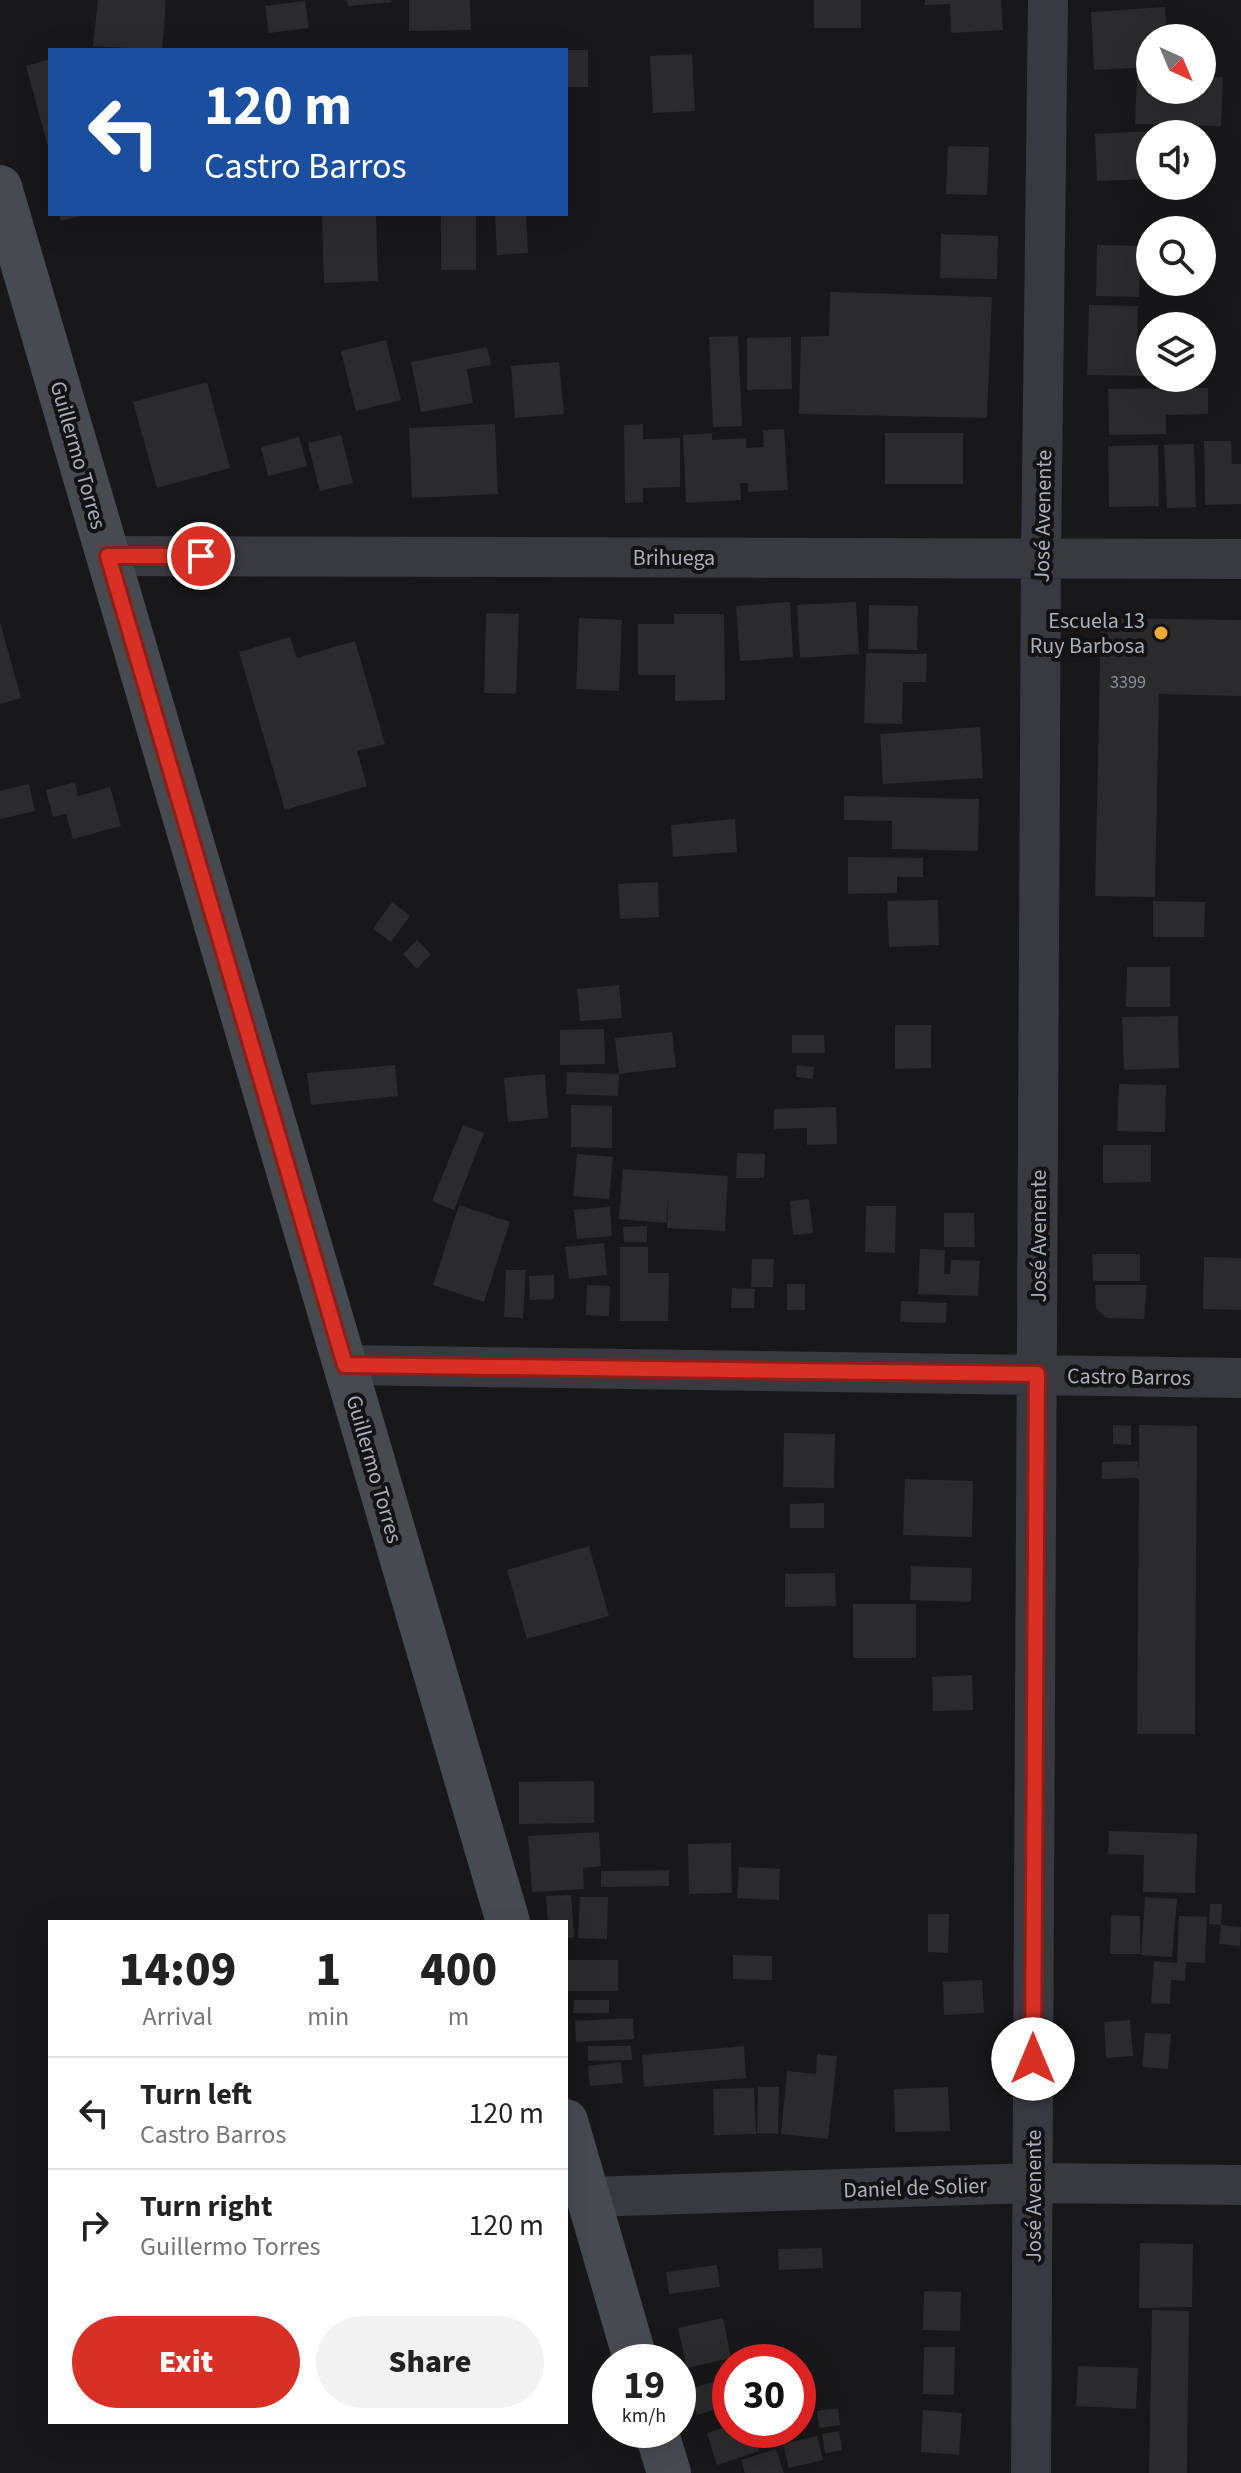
<!DOCTYPE html>
<meta charset="utf-8">
<style>
:root{--surface:#fff;--page:#f2f2f2;--text:#222;--muted:#767676;--line:#e0e0e0;--accent:#d93025}
body{margin:0;font-family:"Source Sans 3",sans-serif;background:var(--page);color:var(--text);height:100vh;display:flex;flex-direction:column;font-size:30px;white-space:nowrap}
*{box-sizing:border-box;margin:0}
p{font-size:26px;color:var(--muted)}
.icon{flex:none;width:44px;height:44px;fill:none;stroke:currentColor;stroke-width:2;stroke-linecap:round;stroke-linejoin:round}
.map{position:relative;flex:1;overflow:hidden}
.side{position:absolute;left:48px;top:1920px;width:520px;height:504px;display:flex;flex-direction:column;background:var(--surface);border-radius:0px;box-shadow:0 8px 32px #0002}
.side>*{flex:none}
.top-card{position:absolute;left:48px;top:48px;width:520px;height:168px;border-radius:0px;box-shadow:0 8px 32px #0002;background:#1a4fa0;color:#fff;overflow:hidden}
.needle{width:52px;rotate:136deg}
.tools{position:absolute;left:1136px;top:24px;display:grid;gap:16px}
.tools a{display:grid;place-items:center;width:80px;height:80px;border-radius:50%;background:var(--surface);box-shadow:0 8px 32px #0002;font-size:40px}
.speed{position:absolute;left:592px;top:2344px;display:flex;gap:16px;font-size:40px;font-weight:700;text-align:center}
.speed>*{display:grid;place-content:center;width:104px;height:104px;border-radius:50%;background:var(--surface);box-shadow:0 8px 32px #0002;line-height:1}
.speed small{font-size:20px;font-weight:400}
.speed .limit{border:12px solid #d22;background:#fff;color:#111}
.pin{position:absolute;display:grid;place-items:center;width:68px;height:68px;color:#fff;margin:-34px;border:4px solid #fff;border-radius:50%;box-shadow:0 2px 8px #0007}
.me{position:absolute;width:88px;margin:-44px;rotate:0deg;stroke-linejoin:round;filter:drop-shadow(0 0 6px #0008)}
.turn{display:flex;align-items:center;gap:28px;height:168px;padding:0 24px;font-size:36px}
.turn .icon{width:104px;height:104px;stroke-width:2.5}
.turn b{display:block;font-size:56px;line-height:68px}
.eta{display:flex;justify-content:space-evenly;align-items:center;height:136px;text-align:center}
.eta b{font-size:48px;font-weight:800;line-height:56px}
.primary-button{display:flex;gap:16px;margin-top:auto;padding:16px 24px}
.primary-button a{flex:1;height:92px;border-radius:48px;background:var(--accent);color:#fff;font-size:32px;font-weight:800;line-height:92px;text-align:center}
.primary-button a+a{background:var(--page);color:var(--text)}
ul{padding:0;list-style:none}
li{display:flex;align-items:center;gap:24px;height:112px;padding:0 24px;border-top:2px solid var(--line)}
li div{flex:1}
li b{display:block;font-size:30px}
li em{font-style:normal}
.map>svg:first-child{display:block}
</style>
<div class="map">
<svg width="1241" height="2473" viewBox="0 0 1241 2473">
<rect width="100%" height="100%" fill="#18181a"/>
<path fill="#2b2b2e" d="M98,0H166L162,50L93,46Z
M347,0H391L392,2L348,6Z
M409,0H470L471,30L409,31Z
M814,0H861V28H814Z
M925,0H1001L1003,30L951,33L950,4L925,5Z
M305,1L309,28L269,33L265,6Z
M1165,7L1167,38H1150V67L1094,70L1091,12Z
M566,50H588V87H566Z
M692,54L695,111L653,113L650,56Z
M50,59V150H49L26,66Z
M1137,75H1150V90H1202V77H1223L1221,126L1135,124Z
M1156,131V134H1150V179L1097,181L1095,134Z
M948,146L989,147L987,195L946,194Z
M59,214H85V215L61,221Z
M322,214H376L378,281L324,283Z
M441,214H476V270H441Z
M495,214H526L528,253L497,255Z
M941,234L998,236L997,279L940,278Z
M1097,245L1150,246V275L1140,274L1139,297L1096,296Z
M830,292L992,297L987,418L799,414L801,337L829,336Z
M1089,305L1138,306L1137,344H1150V376L1087,375Z
M738,336L742,426L713,427L709,337Z
M791,337L792,389L747,390V338Z
M386,340L401,400L356,411L341,351Z
M487,347L491,365L467,369L473,403L421,412L411,362Z
M559,362L564,414L515,418L511,366Z
M207,382L230,468L157,488L133,402Z
M1208,388V414L1166,415V434L1109,435L1108,389Z
M495,424L498,494L412,498L409,428Z
M643,424V439L680,438V487L643,488V502L625,503L624,425Z
M784,429L788,490L748,492V483H740L741,500L686,503L683,435L712,433V440L746,438V448L764,447L763,430Z
M885,433H963V484H885Z
M341,435L353,483L320,491L308,443Z
M299,437L307,466L268,476L261,447Z
M1204,441H1231L1232,464H1241V504L1205,505Z
M1194,444L1196,507L1167,508L1164,445Z
M1158,445L1159,506L1109,507L1108,446Z
M790,602L793,657L740,661L736,606Z
M856,602L859,654L800,658L797,605Z
M869,605L918,606L917,650L868,649Z
M486,613L519,614L516,694L484,693Z
M674,614H724L725,700L675,701V675H638V624H674Z
M579,618L622,620L619,691L576,689Z
M1101,618L1241,620V696L1159,694L1155,897L1095,896Z
M0,622L21,698L0,704Z
M290,637L297,658L355,641L385,744L357,751L367,786L285,810L239,652Z
M866,653L927,654L926,682H903L902,724L864,723Z
M980,727L983,778L883,784L880,734Z
M75,782L78,796L110,787L121,826L73,839L66,814L53,817L46,790Z
M29,784L35,811L0,819V791Z
M844,796L979,799L978,851L892,849V821L844,820Z
M735,819L737,852L673,857L671,825Z
M848,857L923,858V877H897V893L848,894Z
M658,882L659,917L620,919L618,884Z
M938,900L939,945L889,947L887,901Z
M1153,901L1205,902L1204,937H1153Z
M392,902L410,916L391,942L373,929Z
M417,940L431,954L417,969L403,954Z
M1127,967H1170V1007H1126Z
M619,985L622,1018L580,1021L577,989Z
M1178,1016L1179,1068L1124,1070L1122,1017Z
M895,1025H931V1068L895,1069Z
M604,1029L605,1064L560,1065V1030Z
M672,1032L676,1067L619,1074L615,1038Z
M792,1035H824L825,1053H792Z
M395,1065L398,1096L311,1105L307,1073Z
M797,1065L814,1067L813,1079L796,1077Z
M567,1072L619,1074L618,1096L566,1094Z
M545,1074L548,1118L508,1122L504,1078Z
M1119,1084L1166,1085L1165,1132L1117,1131Z
M571,1105L612,1106V1148L571,1147Z
M836,1107L837,1144L807,1145V1128L774,1129V1109Z
M463,1125L484,1133L454,1210L432,1201Z
M1103,1145H1151V1182L1103,1183Z
M737,1153L765,1154L764,1178H736Z
M577,1154L613,1157L609,1199L573,1196Z
M623,1169L728,1176L725,1231L667,1228L669,1196L666,1223L619,1219Z
M809,1199L813,1233L793,1235L790,1201Z
M459,1205L510,1222L484,1302L433,1285Z
M866,1206H896L895,1253L865,1252Z
M610,1207L612,1236L577,1239L574,1210Z
M944,1213H974L975,1247H944Z
M647,1226V1242H624L623,1227Z
M604,1243L607,1275L569,1279L565,1247Z
M620,1247H648V1273H669L668,1321H620Z
M920,1249L945,1250L944,1274H950L951,1260L980,1261L978,1296L918,1294Z
M1092,1254H1140V1281H1093Z
M1204,1257L1241,1258V1310L1203,1309Z
M752,1259H774L773,1287H751Z
M506,1270H526L523,1318L504,1317Z
M554,1275V1299L530,1300L529,1276Z
M787,1284H805V1310H787Z
M587,1285L610,1286L609,1316L586,1315Z
M1095,1285H1147L1144,1319L1106,1318L1096,1308Z
M732,1288L755,1289L754,1308H731Z
M901,1301L947,1303L946,1323L900,1322Z
M1113,1425L1131,1426V1445L1113,1444Z
M1139,1425L1197,1426L1195,1734H1137L1139,1478L1102,1479V1462L1138,1461L1139,1471Z
M784,1433L835,1434L834,1488L783,1487Z
M905,1479L973,1481L972,1537L903,1535Z
M824,1503V1528H790V1504Z
M589,1546L609,1616L527,1639L507,1570Z
M911,1566L972,1568L971,1602L910,1600Z
M835,1573L836,1606L785,1607V1574Z
M853,1604H916V1658H853Z
M972,1675L973,1710L933,1711L932,1677Z
M594,1781V1823L519,1824V1782Z
M1109,1831L1197,1834L1195,1893L1143,1892L1144,1855L1108,1854Z
M599,1832L601,1866L583,1868L584,1889L532,1892L528,1836Z
M731,1843L732,1893L689,1894L688,1844Z
M739,1867L780,1869L779,1900L737,1898Z
M669,1870V1886L601,1887V1871Z
M571,1895L574,1937L566,1938V1922H548L546,1896Z
M580,1897H608L607,1939L578,1938Z
M1145,1897L1177,1899L1172,1957L1141,1955Z
M1210,1904H1222L1221,1925L1241,1927L1240,1946L1219,1944L1221,1925L1209,1924Z
M928,1914H949L948,1953L928,1952Z
M1111,1915L1140,1916V1954H1110Z
M1179,1916L1207,1917L1205,1963L1186,1962L1185,1981L1171,1980L1170,2004L1151,2003L1154,1961L1177,1963Z
M733,1955L772,1956V1980L733,1979Z
M566,1960H618V1991H566Z
M982,1980L984,2013L944,2015L943,1982Z
M574,2000H609V2013H573Z
M633,2018L634,2039L576,2042L575,2021Z
M1130,2020L1133,2056L1106,2058L1104,2022Z
M1145,2033L1171,2034L1168,2069L1142,2067Z
M588,2046H631L632,2060L588,2061Z
M744,2046L746,2078L644,2087L642,2055Z
M817,2054L837,2056L828,2139L781,2134L787,2071L816,2074Z
M621,2062L623,2083L590,2086L588,2066Z
M758,2087H779L778,2134L757,2133Z
M948,2087L950,2131L895,2132L894,2089Z
M754,2088L756,2134L714,2135L713,2089Z
M1140,2243L1193,2244L1192,2307L1139,2308Z
M822,2248L823,2268L779,2270L778,2249Z
M717,2265L720,2287L669,2294L666,2272Z
M924,2291L961,2292L960,2331L923,2330Z
M1152,2310L1189,2311L1187,2473H1149Z
M723,2318L731,2358L687,2368L678,2328Z
M924,2347H955L954,2395L923,2394Z
M1078,2366L1138,2368L1136,2409L1076,2406Z
M730,2377V2405L697,2415L689,2389Z
M838,2408L840,2425L819,2428L817,2411Z
M923,2410L962,2413L959,2455L921,2452Z
M730,2426V2430H753L759,2451L717,2465L707,2433Z
M839,2431L842,2450L825,2453L822,2434Z
M817,2436L823,2460L789,2468L783,2444Z
M776,2449L784,2473H745L741,2460Z"/>
<g fill="none" stroke-linecap="round" stroke-linejoin="round">
<path stroke="#393a3f" stroke-width="40" d="M108,556L1241,559
M345,1365L1241,1378
M588,2197L1033,2183L1241,2185
M1031,2473L1041,558L1048,0"/>
<path stroke="#474a4f" stroke-width="44" d="M0,187L508,1922
M566,2121L636,2362
M656,2430L669,2473"/>
</g>
<g fill="none" stroke-linecap="round" stroke-linejoin="round">
<defs>
<path id="route" d="M201,556H108L345,1365L1037,1374L1033,2059"/>
</defs>
<use href="#route" stroke="#8d1f18" stroke-width="20"/>
<use href="#route" stroke="#d93025" stroke-width="14"/>
</g>
<circle fill="#f1aa39" stroke="#131315" stroke-width="3" cx="1161" cy="633" r="8"/>
<g text-anchor="middle" stroke-width="8" stroke-linejoin="round" paint-order="stroke">
<g font-size="18" fill="#8a8e96">
<text x="1128" y="688">3399</text>
</g>
<g font-size="22" fill="#aab0ba" stroke="#131315">
<text transform="translate(79 455) rotate(74)" y="8">Guillermo Torres</text>
<text transform="translate(1042 516) rotate(-89)" y="8">José Avenente</text>
<text x="674" y="565">Brihuega</text>
<text transform="translate(1038 1236) rotate(-90)" y="8">José Avenente</text>
<text transform="translate(1129 1376) rotate(1)" y="8">Castro Barros</text>
<text transform="translate(375 1469) rotate(74)" y="8">Guillermo Torres</text>
<text transform="translate(915 2187) rotate(-2)" y="8">Daniel de Solier</text>
<text transform="translate(1033 2196) rotate(-90)" y="8">José Avenente</text>
</g>
<g font-size="22" fill="#aab0ba" stroke="#131315" text-anchor="end">
<text x="1145" y="628">Escuela 13<tspan x="1145" dy="25">Ruy Barbosa</tspan></text>
</g>
</g>
</svg>
<div class="tools">
<a><svg class="needle" viewBox="-14 -14 28 28"><path d="M0-13l5 13h-10z" fill="#e53935"/><path d="M0 13l5-13h-10z" fill="#767676"/></svg></a>
<a><svg class="icon" aria-label="sound" viewBox="0 0 24 24"><path d="M4 9h4l5-4v14l-5-4H4zM17 9q2 3 0 6"/></svg></a>
<a><svg class="icon" aria-label="search" viewBox="0 0 24 24"><circle cx="10" cy="10" r="6"/><path d="M15 15l6 6"/></svg></a>
<a><svg class="icon" aria-label="layers" viewBox="0 0 24 24"><path d="M12 4l9 5-9 5-9-5zM3 14l9 5 9-5"/></svg></a>
</div>
<div class="speed"><div>19<small>km/h</small></div><div class="limit">30</div></div>
<div class="pin" style="left:201px;top:556px;background:#d93025"><svg class="icon" aria-label="arrive" viewBox="0 0 24 24"><path d="M6 21V4h12l-3 4 3 4H6"/></svg></div>
<svg class="me" style="left:1033px;top:2059px" viewBox="-20 -20 40 40"><circle r="19" fill="#fff"/><path d="M0-13L10 11 0 6-10 11z" fill="#d93025"/></svg>
<div class="top-card">
<div class="turn"><svg class="icon" aria-label="left" viewBox="0 0 24 24"><path d="M17 20v-9H6M10 6l-5 5 5 5"/></svg><div><b>120 m</b>Castro Barros</div></div>
</div>
<section class="side">
<div class="eta">
<div><b>14:09</b><p>Arrival</p></div>
<div><b>1</b><p>min</p></div>
<div><b>400</b><p>m</p></div>
</div>
<ul>
<li><svg class="icon" aria-label="left" viewBox="0 0 24 24"><path d="M17 20v-9H6M10 6l-5 5 5 5"/></svg><div><b>Turn left</b><p>Castro Barros</p></div><em>120 m</em></li>
<li><svg class="icon" aria-label="right" viewBox="0 0 24 24"><path d="M7 20v-9h11M14 6l5 5-5 5"/></svg><div><b>Turn right</b><p>Guillermo Torres</p></div><em>120 m</em></li>
</ul>
<div class="primary-button"><a>Exit</a><a>Share</a></div>
</section>
</div>
